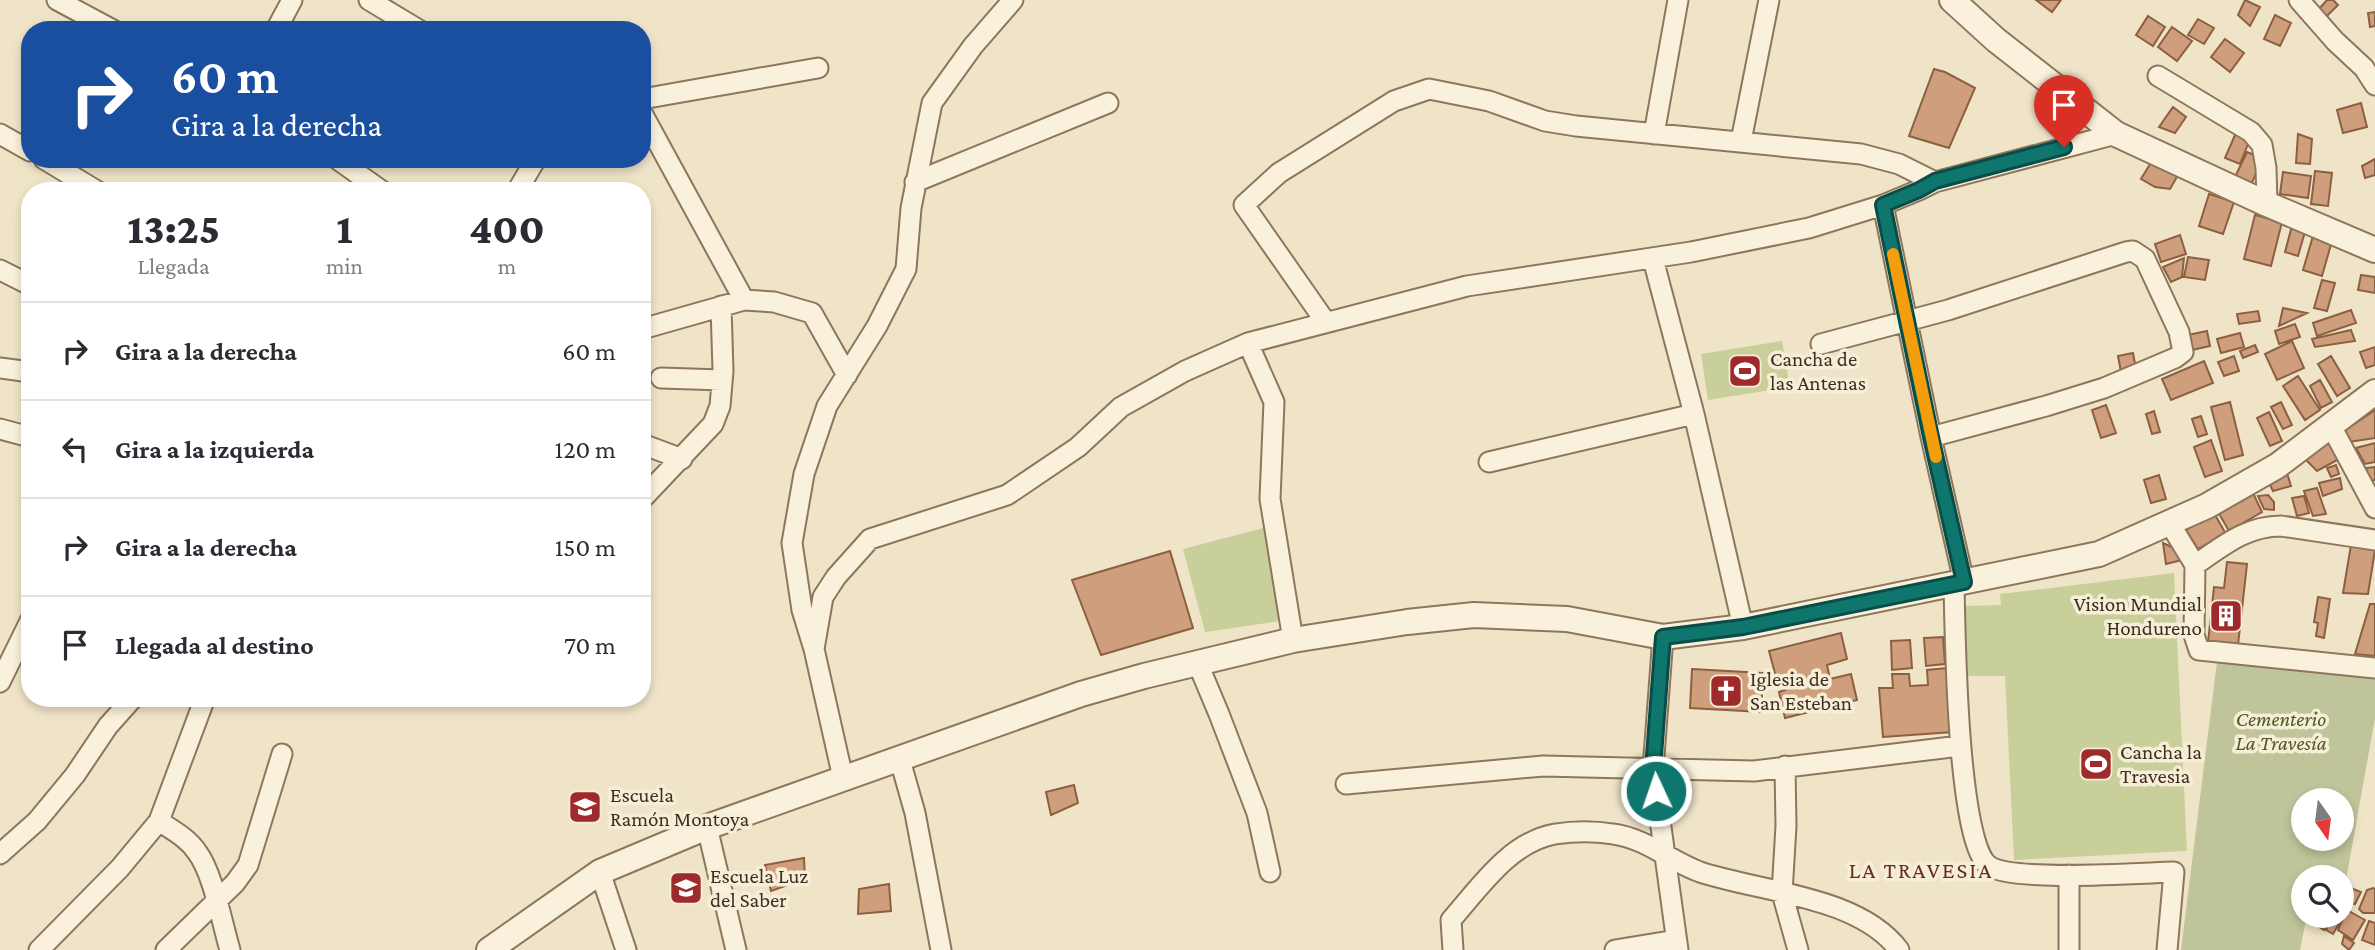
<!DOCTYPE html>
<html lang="es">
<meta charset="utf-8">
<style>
:root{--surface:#fff;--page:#f7f7f7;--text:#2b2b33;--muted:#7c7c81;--line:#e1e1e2}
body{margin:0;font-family:"Crimson Pro",serif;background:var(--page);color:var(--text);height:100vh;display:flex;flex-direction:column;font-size:26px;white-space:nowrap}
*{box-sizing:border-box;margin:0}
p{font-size:23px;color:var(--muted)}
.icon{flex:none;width:38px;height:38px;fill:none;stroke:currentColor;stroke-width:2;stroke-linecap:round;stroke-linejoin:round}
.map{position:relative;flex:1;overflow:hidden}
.sheet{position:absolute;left:21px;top:182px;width:630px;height:525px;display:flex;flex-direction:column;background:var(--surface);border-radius:28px;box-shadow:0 4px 10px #0003}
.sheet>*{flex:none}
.guide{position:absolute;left:21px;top:21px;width:630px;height:147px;border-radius:28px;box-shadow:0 4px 10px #0003;background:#1a4fa0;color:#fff;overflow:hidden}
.needle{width:46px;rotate:166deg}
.buttons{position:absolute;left:2291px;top:788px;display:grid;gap:14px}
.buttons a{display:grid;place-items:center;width:63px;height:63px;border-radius:50%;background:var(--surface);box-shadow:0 4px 10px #0003;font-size:35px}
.pin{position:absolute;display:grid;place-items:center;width:60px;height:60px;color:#fff;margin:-72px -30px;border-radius:50% 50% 50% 0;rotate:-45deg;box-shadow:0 0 7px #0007}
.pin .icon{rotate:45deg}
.me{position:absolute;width:77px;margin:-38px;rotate:357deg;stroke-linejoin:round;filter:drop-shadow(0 0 5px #0008)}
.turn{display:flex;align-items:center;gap:24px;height:147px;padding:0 35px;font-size:32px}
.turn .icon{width:91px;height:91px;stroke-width:2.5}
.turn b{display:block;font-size:49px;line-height:60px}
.eta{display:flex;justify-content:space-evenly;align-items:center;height:119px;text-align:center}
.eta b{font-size:42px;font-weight:800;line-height:49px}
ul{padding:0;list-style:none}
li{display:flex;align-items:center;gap:21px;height:98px;padding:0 35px;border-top:2px solid var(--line)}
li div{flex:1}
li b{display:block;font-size:26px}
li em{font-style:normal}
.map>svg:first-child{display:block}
</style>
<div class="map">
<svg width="2375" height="950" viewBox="0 0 2375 950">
<rect width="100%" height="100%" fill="#f0e4c8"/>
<path fill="#c9cf9b" d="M1782,341L1790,387L1708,400L1701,354Z
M1271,526L1287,620L1205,632L1183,549Z
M2174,573L2187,851L2014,860L2005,676H1968L1965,606L2001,605L2000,594Z"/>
<path fill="#bfc49a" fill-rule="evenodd" d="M2218,654L2375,671V718L2346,880L2316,869L2314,877H2303V915H2307L2300,950H2181ZM2303,800H2342V838H2303Z"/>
<path fill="#cf9f7d" stroke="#8d5f41" stroke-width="2" d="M2036,0H2061L2052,12Z
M2245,0L2260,7L2250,26L2238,15Z
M2327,0H2333L2338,5L2327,16L2319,9Z
M2375,12V26L2370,27L2368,13Z
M2275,15L2291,23L2280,46L2264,39Z
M2148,16L2165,27L2153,46L2136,35Z
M2198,19L2214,28L2204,44L2188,35Z
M2172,27L2192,41L2177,61L2158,47Z
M2225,39L2244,53L2230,72L2211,57Z
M1934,69L1945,72L1975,88L1949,148L1909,136Z
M2361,103L2367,127L2343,133L2337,110Z
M2173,107L2186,117L2175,133L2159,127Z
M2238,128L2252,134L2240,164L2225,158Z
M2298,134L2312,139L2310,164L2296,163Z
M2247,152L2263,159L2247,193L2231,185Z
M2155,156L2181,170L2170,189L2155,187L2141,179Z
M2375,159V175L2365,178L2362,166Z
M2315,171L2332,173L2328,206L2311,204Z
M2283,172L2311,176L2308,198L2280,194Z
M2209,194L2234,202L2223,234L2199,226Z
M2255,215L2282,222L2271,266L2244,259Z
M2293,222L2307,225L2298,256L2285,252Z
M2180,235L2186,254L2161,262L2155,244Z
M2313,236L2332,241L2322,276L2303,270Z
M2188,257L2209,260L2205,280L2184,277Z
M2184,258L2182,277L2171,282L2163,267Z
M2361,275L2375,277V293L2358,290Z
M2322,280L2335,283L2327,311L2314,308Z
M2283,308L2307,313L2279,326Z
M2351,310L2356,323L2317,336L2313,323Z
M2258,311L2260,321L2239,324L2237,314Z
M2295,324L2300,337L2279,344L2275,331Z
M2351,330L2355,341L2315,347L2312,339Z
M2207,331L2210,346L2192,350L2188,335Z
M2240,333L2244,347L2221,353L2217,339Z
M2292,341L2304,368L2277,380L2265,354Z
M2255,345L2258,352L2243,358L2240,351Z
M2375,347V365L2366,368L2360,352Z
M2133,353L2136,369L2121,372L2118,356Z
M2234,356L2239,371L2224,376L2218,362Z
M2331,356L2350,388L2337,396L2318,364Z
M2204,361L2213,383L2171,400L2162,379Z
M2298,376L2320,410L2305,420L2283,386Z
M2320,380L2332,402L2321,408L2310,386Z
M2230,402L2243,455L2225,460L2211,407Z
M2281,402L2292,425L2283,429L2271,407Z
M2106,405L2116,433L2101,438L2092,410Z
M2375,410V438L2349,442L2344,431Z
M2154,411L2160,432L2152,434L2146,414Z
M2269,412L2282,441L2270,446L2257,418Z
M2201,416L2207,434L2198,437L2192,419Z
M2211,440L2222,471L2205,477L2194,447Z
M2330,442L2339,459L2317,471L2305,459Z
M2375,443V462L2365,464L2356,448Z
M2336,465L2339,474L2331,477L2327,468Z
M2375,467V480L2369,482L2366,468Z
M2287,473L2291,486L2273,491L2269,483Z
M2159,475L2166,499L2151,503L2144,480Z
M2340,478L2342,489L2323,496L2319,483Z
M2317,488L2326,514L2313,516L2304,491Z
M2253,493L2262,512L2229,531L2218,512Z
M2268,495L2274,502V510L2264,509L2258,496Z
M2304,496L2309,513L2297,516L2292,498Z
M2214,513L2226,534L2198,549L2186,530Z
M2163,543L2178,550L2182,560L2166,564Z
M2351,545L2375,550L2368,594L2343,593Z
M1170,551L1193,628L1101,655L1072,580Z
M2227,562L2247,564L2238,645L2208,642L2214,587L2224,588Z
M2318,597L2330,599L2324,638L2316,636L2318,623L2314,622Z
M2370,604H2375V656L2355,654Z
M1841,633L1847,659L1827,665L1830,679L1851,674L1857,700L1785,718L1779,692L1785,690L1782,676L1776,677L1769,651Z
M1943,637L1945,664L1926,666L1924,638Z
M1910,640L1912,668L1892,670L1891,641Z
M1947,668L1953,732L1883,737L1879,688H1893L1892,674H1909L1910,686L1928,685L1927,670Z
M1692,669L1763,673L1761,712L1690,708Z
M1074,785L1078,803L1051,815L1046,792Z
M804,858L805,879L771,891L765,865Z
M889,884L891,911L858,914L859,889Z
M2343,885L2361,892L2355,904L2342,901Z
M2373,888L2375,889V913H2363L2359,909L2367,890Z
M2347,910L2365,920L2353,940L2338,930Z
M2317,915H2332L2324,930L2313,923Z
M2334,916L2341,920L2333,934L2326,930Z
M2369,921L2375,923V945L2362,940Z
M2344,936L2354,943L2349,950L2342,944Z"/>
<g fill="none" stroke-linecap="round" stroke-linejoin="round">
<defs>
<path id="minor" d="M57,0L113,30
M369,0L419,30
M2299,0L2335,41L2364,68L2375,85
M276,30L292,0
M2158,76L2251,132L2262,145L2266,168L2267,204
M642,99L818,68
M642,113L744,300
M0,134L30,151
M1654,134L1678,0
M1741,141L1769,0
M44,159L97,191
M337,159L382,191
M915,182L1108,103
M517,191L536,159
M1883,205L1931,437L1964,582
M1653,259L1694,414L1743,627
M0,270L30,285
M1325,321L1244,205L1279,173L1394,101L1429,89L1489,101L1545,121L1576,126L1861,154L1899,164L1935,182
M642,329L744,300L774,302L812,313L847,375
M1248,343L1274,402L1270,499L1293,640
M1821,344L1948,310L2126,252L2133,251L2145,259L2179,332L2183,352L2175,358L2104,388L2046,406L1931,437
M0,368L30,372
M661,378L722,380
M2331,426L2375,508
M0,429L30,437
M642,444L682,459
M1489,462L1694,414
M642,499L713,424L720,406L723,371L721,306
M2170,524L2195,565C2223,546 2246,526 2281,526L2375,540
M2195,565L2194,635L2199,650L2375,668
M1954,584C1955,629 1957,845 1989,866C2013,882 2139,873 2174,872L2167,950
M1663,637L1653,769L1678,950
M814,649L823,597L836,577L870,539L1007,495L1078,447L1121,407L1185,371L1248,343L1467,286L1691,252L1809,228L1883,205L1919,190L1935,182L2116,134
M1198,664L1219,714L1257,813L1270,872
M0,682L30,621
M900,760L915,813L941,950
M1785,766L1786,826L1782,893L1798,950
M843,778L814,649L802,610L792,543L804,474L827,406L877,326L906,269L911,208L932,103L973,46L1013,0
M1346,784L1543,766L1754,771L1960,746
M159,821C172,830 188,838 197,852C213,873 222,923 230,950
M707,827L736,950
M0,854L37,821L75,775L108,726L133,698
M600,872L626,950
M39,950L120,868L159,821L205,698
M166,950L235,883L248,865L282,754
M1453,950L1451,920C1480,887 1510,842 1555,834C1574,831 1595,831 1613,834C1645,838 1670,861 1700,872C1760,892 1859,896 1899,950
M1615,950L1676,940
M2069,950V875"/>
<path id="tertiary" d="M1952,0L1996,40L2116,134L2267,204L2375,250
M489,950L600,872L707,827L1081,694L1144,676L1293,640L1407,622L1474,615L1567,619L1663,637L1743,627L2099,554L2207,506L2277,466L2375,392"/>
</defs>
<use href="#minor" stroke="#8d765c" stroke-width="23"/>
<use href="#tertiary" stroke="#8d765c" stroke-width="28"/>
<use href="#minor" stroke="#faf1dc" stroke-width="19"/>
<use href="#tertiary" stroke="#faf1dc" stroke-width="24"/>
</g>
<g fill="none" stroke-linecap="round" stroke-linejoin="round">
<defs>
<path id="route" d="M1656,791L1653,769L1663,637L1743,627L1964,582L1931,437L1883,205L1919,190L1935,181L2064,147"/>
</defs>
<use href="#route" stroke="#0a4d48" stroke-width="18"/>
<use href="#route" stroke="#0f766e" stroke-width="12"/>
<path stroke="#f59e0b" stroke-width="12" d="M1893,254L1936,457"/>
</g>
<defs>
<symbol id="stadium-square" viewBox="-11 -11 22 22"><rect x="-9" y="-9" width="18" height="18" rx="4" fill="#9e2a2b" stroke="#f7eed8"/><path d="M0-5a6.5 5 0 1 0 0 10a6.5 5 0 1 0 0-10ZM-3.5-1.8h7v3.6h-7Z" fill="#fff"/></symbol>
<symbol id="building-square" viewBox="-11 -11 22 22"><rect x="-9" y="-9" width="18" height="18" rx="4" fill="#9e2a2b" stroke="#f7eed8"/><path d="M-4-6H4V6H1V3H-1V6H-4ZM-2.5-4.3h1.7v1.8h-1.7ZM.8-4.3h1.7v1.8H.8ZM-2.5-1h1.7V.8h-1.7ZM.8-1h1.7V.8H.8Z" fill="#fff"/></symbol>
<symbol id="church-square" viewBox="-11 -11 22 22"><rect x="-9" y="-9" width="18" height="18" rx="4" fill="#9e2a2b" stroke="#f7eed8"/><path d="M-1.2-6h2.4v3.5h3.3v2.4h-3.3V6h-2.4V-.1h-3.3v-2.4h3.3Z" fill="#fff"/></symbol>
<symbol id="school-square" viewBox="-11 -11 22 22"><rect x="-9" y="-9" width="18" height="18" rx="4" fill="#9e2a2b" stroke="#f7eed8"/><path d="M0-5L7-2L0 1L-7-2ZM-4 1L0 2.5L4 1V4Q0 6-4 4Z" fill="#fff"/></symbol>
</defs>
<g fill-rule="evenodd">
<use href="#stadium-square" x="1726" y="352" width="38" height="38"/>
<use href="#building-square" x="2207" y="597" width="38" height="38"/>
<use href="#church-square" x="1707" y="672" width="38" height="38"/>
<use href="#stadium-square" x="2077" y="745" width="38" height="38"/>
<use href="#school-square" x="566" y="788" width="38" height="38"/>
<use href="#school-square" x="667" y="869" width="38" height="38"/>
</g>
<g text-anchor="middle" stroke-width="7" stroke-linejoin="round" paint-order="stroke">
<g font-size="21" fill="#3d2e20" stroke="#f7eed8" text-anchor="start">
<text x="1770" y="366">Cancha de<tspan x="1770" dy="24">las Antenas</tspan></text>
<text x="2202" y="611" text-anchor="end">Vision Mundial<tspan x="2202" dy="24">Hondureno</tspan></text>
<text x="1750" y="686">Iglesia de<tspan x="1750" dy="24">San Esteban</tspan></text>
<text x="2120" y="759">Cancha la<tspan x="2120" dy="24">Travesia</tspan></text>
<text x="610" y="802">Escuela<tspan x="610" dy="24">Ramón Montoya</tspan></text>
<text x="710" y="883">Escuela Luz<tspan x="710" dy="24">del Saber</tspan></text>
</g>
<g font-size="21" font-style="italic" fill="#4d5a26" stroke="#f7eed8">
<text x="2281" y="726">Cementerio<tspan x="2281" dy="24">La Travesía</tspan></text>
</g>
<g font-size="23" letter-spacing="2" fill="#6b2e1e" stroke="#f7eed8">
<text x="1921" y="878">LA TRAVESIA</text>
</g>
</g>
</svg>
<div class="buttons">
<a><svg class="needle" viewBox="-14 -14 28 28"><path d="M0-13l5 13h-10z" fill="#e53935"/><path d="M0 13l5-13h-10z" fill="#7c7c81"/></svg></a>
<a><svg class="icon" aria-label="search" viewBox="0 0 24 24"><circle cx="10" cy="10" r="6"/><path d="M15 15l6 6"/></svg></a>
</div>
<div class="pin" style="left:2064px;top:147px;background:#d93025"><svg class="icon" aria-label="arrive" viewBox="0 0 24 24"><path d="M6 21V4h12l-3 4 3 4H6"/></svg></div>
<svg class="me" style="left:1656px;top:791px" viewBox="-20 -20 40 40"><circle r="17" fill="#0f766e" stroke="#fff" stroke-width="3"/><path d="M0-11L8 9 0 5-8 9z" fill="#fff"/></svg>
<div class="guide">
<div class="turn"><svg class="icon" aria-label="right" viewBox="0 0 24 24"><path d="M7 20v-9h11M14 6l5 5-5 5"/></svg><div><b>60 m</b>Gira a la derecha</div></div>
</div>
<section class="sheet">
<div class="eta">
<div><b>13:25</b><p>Llegada</p></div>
<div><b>1</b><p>min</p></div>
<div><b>400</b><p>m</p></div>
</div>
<ul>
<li><svg class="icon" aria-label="right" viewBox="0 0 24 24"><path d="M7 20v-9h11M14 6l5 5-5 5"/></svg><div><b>Gira a la derecha</b></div><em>60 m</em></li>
<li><svg class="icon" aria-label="left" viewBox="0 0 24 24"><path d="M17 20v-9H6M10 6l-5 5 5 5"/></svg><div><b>Gira a la izquierda</b></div><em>120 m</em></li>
<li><svg class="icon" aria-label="right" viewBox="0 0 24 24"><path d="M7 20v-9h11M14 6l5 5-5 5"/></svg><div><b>Gira a la derecha</b></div><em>150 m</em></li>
<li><svg class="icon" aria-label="arrive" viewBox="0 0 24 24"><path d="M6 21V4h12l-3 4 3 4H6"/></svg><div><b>Llegada al destino</b></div><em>70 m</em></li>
</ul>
</section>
</div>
